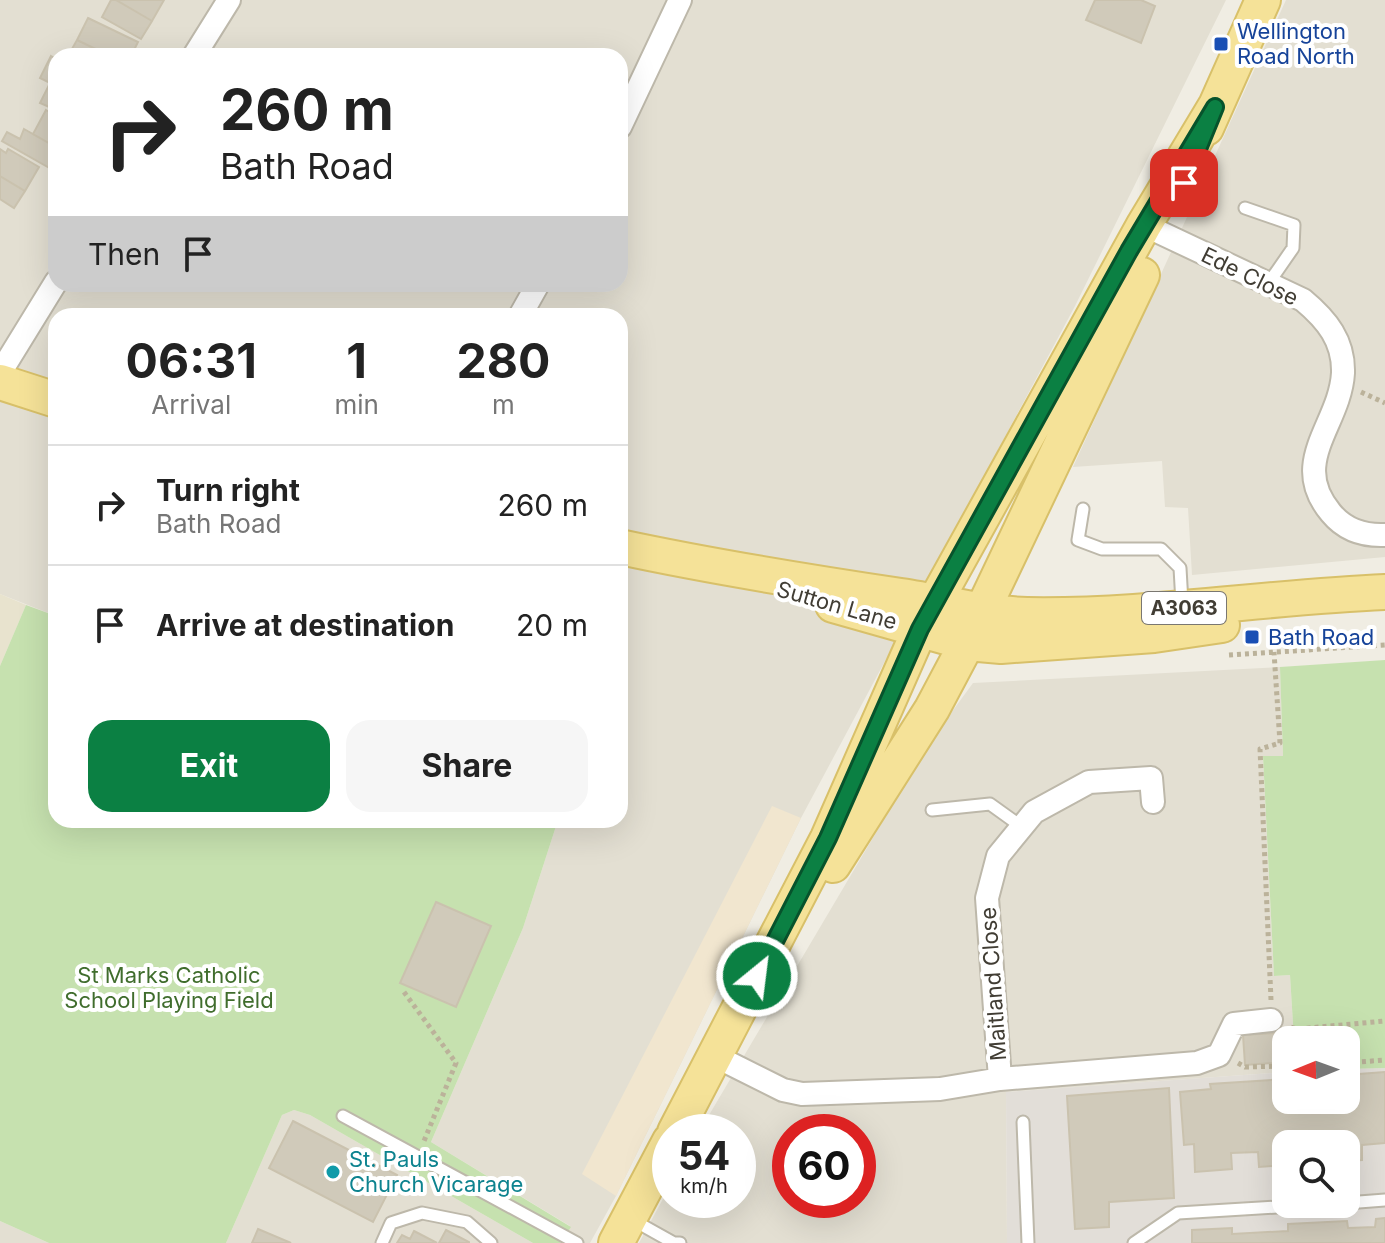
<!DOCTYPE html>
<style>
:root{--surface:#fff;--page:#f6f6f6;--text:#222;--muted:#767676;--line:#e0e0e0;--accent:#0b8043}
body{margin:0;font-family:Inter,sans-serif;background:var(--page);color:var(--text);height:100vh;display:flex;flex-direction:column;font-size:30px;white-space:nowrap}
*{box-sizing:border-box;margin:0}
p{font-size:26px;color:var(--muted)}
.icon{flex:none;width:44px;height:44px;fill:none;stroke:currentColor;stroke-width:2;stroke-linecap:round;stroke-linejoin:round}
.map{position:relative;flex:1;overflow:hidden}
.side{position:absolute;left:48px;top:308px;width:580px;height:520px;display:flex;flex-direction:column;background:var(--surface);border-radius:24px;box-shadow:0 8px 32px #0002}
.side>*{flex:none}
.hud{position:absolute;left:48px;top:48px;width:580px;height:244px;border-radius:24px;box-shadow:0 8px 32px #0002;background:#fff;color:var(--text);overflow:hidden}
.needle{width:52px;rotate:269deg}
.controls{position:absolute;left:1272px;top:1026px;display:grid;gap:16px}
.controls a{display:grid;place-items:center;width:88px;height:88px;border-radius:16px;background:var(--surface);box-shadow:0 8px 32px #0002;font-size:40px}
.speed{position:absolute;left:652px;top:1114px;display:flex;gap:16px;font-size:40px;font-weight:700;text-align:center}
.speed>*{display:grid;place-content:center;width:104px;height:104px;border-radius:50%;background:var(--surface);box-shadow:0 8px 32px #0002;line-height:1}
.speed small{font-size:20px;font-weight:400}
.speed .limit{border:12px solid #d22;background:#fff;color:#111}
.pin{position:absolute;display:grid;place-items:center;width:68px;height:68px;color:#fff;margin:-34px;border-radius:16px;box-shadow:0 4px 12px #0006}
.me{position:absolute;width:88px;margin:-44px;rotate:29deg;stroke-linejoin:round;filter:drop-shadow(0 0 6px #0008)}
.turn{display:flex;align-items:center;gap:28px;height:168px;padding:0 40px;font-size:36px}
.turn .icon{width:104px;height:104px;stroke-width:2.5}
.turn b{display:block;font-size:56px;line-height:68px}
.then{display:flex;align-items:center;height:76px;padding:0 40px;background:#0003;gap:16px;font-size:30px}
.eta{display:flex;justify-content:space-evenly;align-items:center;height:136px;text-align:center}
.eta b{font-size:48px;font-weight:700;line-height:56px}
.cta{display:flex;gap:16px;margin-top:auto;padding:16px 40px}
.cta a{flex:1;height:92px;border-radius:24px;background:var(--accent);color:#fff;font-size:32px;font-weight:700;line-height:92px;text-align:center}
.cta a+a{background:var(--page);color:var(--text)}
ul{padding:0;list-style:none}
li{display:flex;align-items:center;gap:24px;height:120px;padding:0 40px;border-top:2px solid var(--line)}
li div{flex:1}
li b{display:block;font-size:30px}
li em{font-style:normal}
.map>svg:first-child{display:block}
</style>
<div class="map">
<svg width="1385" height="1243" viewBox="0 0 1385 1243">
<rect width="100%" height="100%" fill="#f0ede3"/>
<path fill="#e3dfd2" fill-rule="evenodd" d="M0,0H1226L1075,306L801,818L616,1196L590,1243H560L570,1226L431,1142L523,928L558,820H620V316H56V616L0,594ZM56,56H620V284H56Z
M1286,0H1385V557L1192,575L1188,508L1165,507L1162,461L1073,467Z
M1280,667L1283,756L1263,757L1274,976L1290,975L1294,1040H1286V1072L1006,1092L1007,1243H639L670,1186V1200H738V1132H699L929,743L973,683ZM790,1132H858V1200H790Z
M294,1110L310,1115L533,1243H226L282,1115Z
M0,1221L49,1243H0Z"/>
<path fill="#f1e6cf" d="M772,806L801,818L616,1196L582,1174Z"/>
<path fill="#e2ded8" fill-rule="evenodd" d="M1385,1068V1243H1007L1006,1092L1286,1072V1100H1346V1069ZM1286,1144H1346V1204H1286Z"/>
<path fill="#e8e3ce" d="M0,594L26,605L0,666Z"/>
<path fill="#c6e1af" d="M26,605L56,616V820H558L523,928L431,1142L571,1227L560,1243H533L310,1115L294,1110L282,1115L226,1243H49L0,1221V666Z
M1385,660V1068L1346,1069V1040H1294L1290,975L1274,976L1263,756H1283L1280,667Z"/>
<path fill="#d0caba" stroke="#cac2ae" stroke-width="2" d="M111,0H116L152,21L141,39L102,17Z
M116,0H164L152,21Z
M1095,0H1141L1155,6L1141,43L1086,20Z
M88,18L138,42L131,56H110L77,40Z
M77,40L110,56H68Z
M51,56L56,59V86L40,78Z
M50,83L56,86V110L40,103Z
M46,110L56,116V147L33,134Z
M24,129L56,147V166L53,170L2,141L7,132L20,139Z
M0,149L6,153L8,149L39,167L25,191L0,176Z
M0,176L25,191L14,208L0,199Z
M436,902L491,926L456,1007L400,983Z
M1292,1032L1293,1040H1286V1062L1245,1065L1243,1035Z
M1385,1072V1143L1362,1145V1160L1346,1161V1144H1286V1165L1259,1167L1258,1152L1231,1153L1232,1169L1195,1172L1194,1144L1184,1145L1180,1092L1211,1089L1210,1084L1286,1079V1100H1346V1075Z
M1169,1088L1174,1198L1109,1202V1227L1075,1229L1067,1096Z
M293,1121L397,1175L373,1222L269,1168Z
M1385,1218V1243H1192V1230L1232,1228V1234L1288,1231V1224L1347,1221L1348,1228L1375,1227L1376,1219Z
M258,1229L291,1243H252Z
M446,1230L469,1242V1243H439Z
M414,1231L437,1243H397L402,1235L410,1239Z"/>
<g fill="none" stroke-linecap="round" stroke-linejoin="round">
<defs>
<path id="service" d="M1245,208L1294,225L1293,248L1268,284
M1083,509L1078,540L1102,549H1161L1180,568L1182,603
M932,810L990,804L1022,827
M343,1116L577,1243
M1023,1122L1028,1243
M1346,1203L1385,1200
M631,1219L674,1243H680
M382,1243L391,1223L422,1213L467,1222L491,1243
M1134,1243L1178,1213L1327,1204"/>
<path id="minor" d="M194,56L229,0
M620,127L680,0
M1144,225L1303,300C1327,320 1344,341 1343,373C1340,425 1288,462 1331,513C1345,530 1363,536 1385,535
M520,316L538,284
M0,373L56,282
M715,1056L783,1090L802,1094L940,1089L1000,1079L1197,1063L1219,1055L1234,1024L1271,1020
M1000,1079L987,898L998,856L1034,812L1089,782L1151,778L1153,802"/>
<path id="primary" d="M1206,128L1263,0
M0,382L56,400
M620,547C713,567 807,582 901,596C943,602 985,614 1027,615C1147,617 1266,597 1385,592
M833,605L967,643L1001,646L1154,635L1222,625
M833,865L932,709L967,643L1142,275
M675,1132L828,838L920,629L1144,225L1215,107
M616,1243L670,1141"/>
</defs>
<use href="#service" stroke="#bdb8aa" stroke-width="15"/>
<use href="#minor" stroke="#bdb8aa" stroke-width="26"/>
<use href="#primary" stroke="#d8c069" stroke-width="38"/>
<path stroke="#bbb29a" stroke-width="5" stroke-dasharray="4 4" stroke-linecap="butt" d="M1361,392L1385,403
M1229,655L1385,645
M404,992L456,1063L424,1141
M1271,1000L1260,749L1280,743L1274,652
M1291,1027L1297,1029L1385,1021
M1297,1029V1040
M1238,1063L1245,1067L1286,1066
M1346,1063L1385,1060"/>
<use href="#service" stroke="#fff" stroke-width="11"/>
<use href="#minor" stroke="#fff" stroke-width="22"/>
<use href="#primary" stroke="#f5e298" stroke-width="34"/>
</g>
<g fill="none" stroke-linecap="round" stroke-linejoin="round">
<defs>
<path id="route" d="M757,976L828,838L920,629L1129,251L1215,107L1184,183"/>
</defs>
<use href="#route" stroke="#07532c" stroke-width="20"/>
<use href="#route" stroke="#0b8043" stroke-width="14"/>
</g>
<g fill="#1a4fb4" stroke="#fff" stroke-width="3">
<rect x="1213" y="36" width="16" height="16" rx="4"/>
<rect x="1244" y="629" width="16" height="16" rx="4"/>
</g>
<circle fill="#0f9aa8" stroke="#fff" stroke-width="3" cx="333" cy="1172" r="8"/>
<g text-anchor="middle" stroke-width="8" stroke-linejoin="round" paint-order="stroke">
<rect fill="#fff" stroke="#7a7771" stroke-width="2" x="1142" y="592" width="84" height="32" rx="6"/>
<g font-size="20" font-weight="bold" fill="#413d34">
<text x="1184" y="615">A3063</text>
</g>
<g font-size="22" fill="#164399" stroke="#fff" text-anchor="start">
<text x="1237" y="39">Wellington<tspan x="1237" dy="25">Road North</tspan></text>
<text x="1268" y="645">Bath Road</text>
</g>
<g font-size="22" fill="#413d34" stroke="#fff">
<text transform="translate(1250 276) rotate(26)" y="8">Ede Close</text>
<text transform="translate(837 605) rotate(16)" y="8">Sutton Lane</text>
<text transform="translate(993 984) rotate(-94)" y="8">Maitland Close</text>
</g>
<g font-size="22" fill="#406d2d" stroke="#fff">
<text x="169" y="983">St Marks Catholic<tspan x="169" dy="25">School Playing Field</tspan></text>
</g>
<g font-size="22" fill="#0d838f" stroke="#fff" text-anchor="start">
<text x="349" y="1167">St. Pauls<tspan x="349" dy="25">Church Vicarage</tspan></text>
</g>
</g>
</svg>
<div class="controls">
<a><svg class="needle" viewBox="-14 -14 28 28"><path d="M0-13l5 13h-10z" fill="#e53935"/><path d="M0 13l5-13h-10z" fill="#767676"/></svg></a>
<a><svg class="icon" aria-label="search" viewBox="0 0 24 24"><circle cx="10" cy="10" r="6"/><path d="M15 15l6 6"/></svg></a>
</div>
<div class="speed"><div>54<small>km/h</small></div><div class="limit">60</div></div>
<div class="pin" style="left:1184px;top:183px;background:#d93025"><svg class="icon" aria-label="arrive" viewBox="0 0 24 24"><path d="M6 21V4h12l-3 4 3 4H6"/></svg></div>
<svg class="me" style="left:757px;top:976px" viewBox="-20 -20 40 40"><circle r="17" fill="#0b8043" stroke="#fff" stroke-width="3"/><path d="M0-11L8 9 0 5-8 9z" fill="#fff"/></svg>
<div class="hud">
<div class="turn"><svg class="icon" aria-label="right" viewBox="0 0 24 24"><path d="M7 20v-9h11M14 6l5 5-5 5"/></svg><div><b>260 m</b>Bath Road</div></div>
<div class="then">Then<svg class="icon" aria-label="arrive" viewBox="0 0 24 24"><path d="M6 21V4h12l-3 4 3 4H6"/></svg></div>
</div>
<section class="side">
<div class="eta">
<div><b>06:31</b><p>Arrival</p></div>
<div><b>1</b><p>min</p></div>
<div><b>280</b><p>m</p></div>
</div>
<ul>
<li><svg class="icon" aria-label="right" viewBox="0 0 24 24"><path d="M7 20v-9h11M14 6l5 5-5 5"/></svg><div><b>Turn right</b><p>Bath Road</p></div><em>260 m</em></li>
<li><svg class="icon" aria-label="arrive" viewBox="0 0 24 24"><path d="M6 21V4h12l-3 4 3 4H6"/></svg><div><b>Arrive at destination</b></div><em>20 m</em></li>
</ul>
<div class="cta"><a>Exit</a><a>Share</a></div>
</section>
</div>
